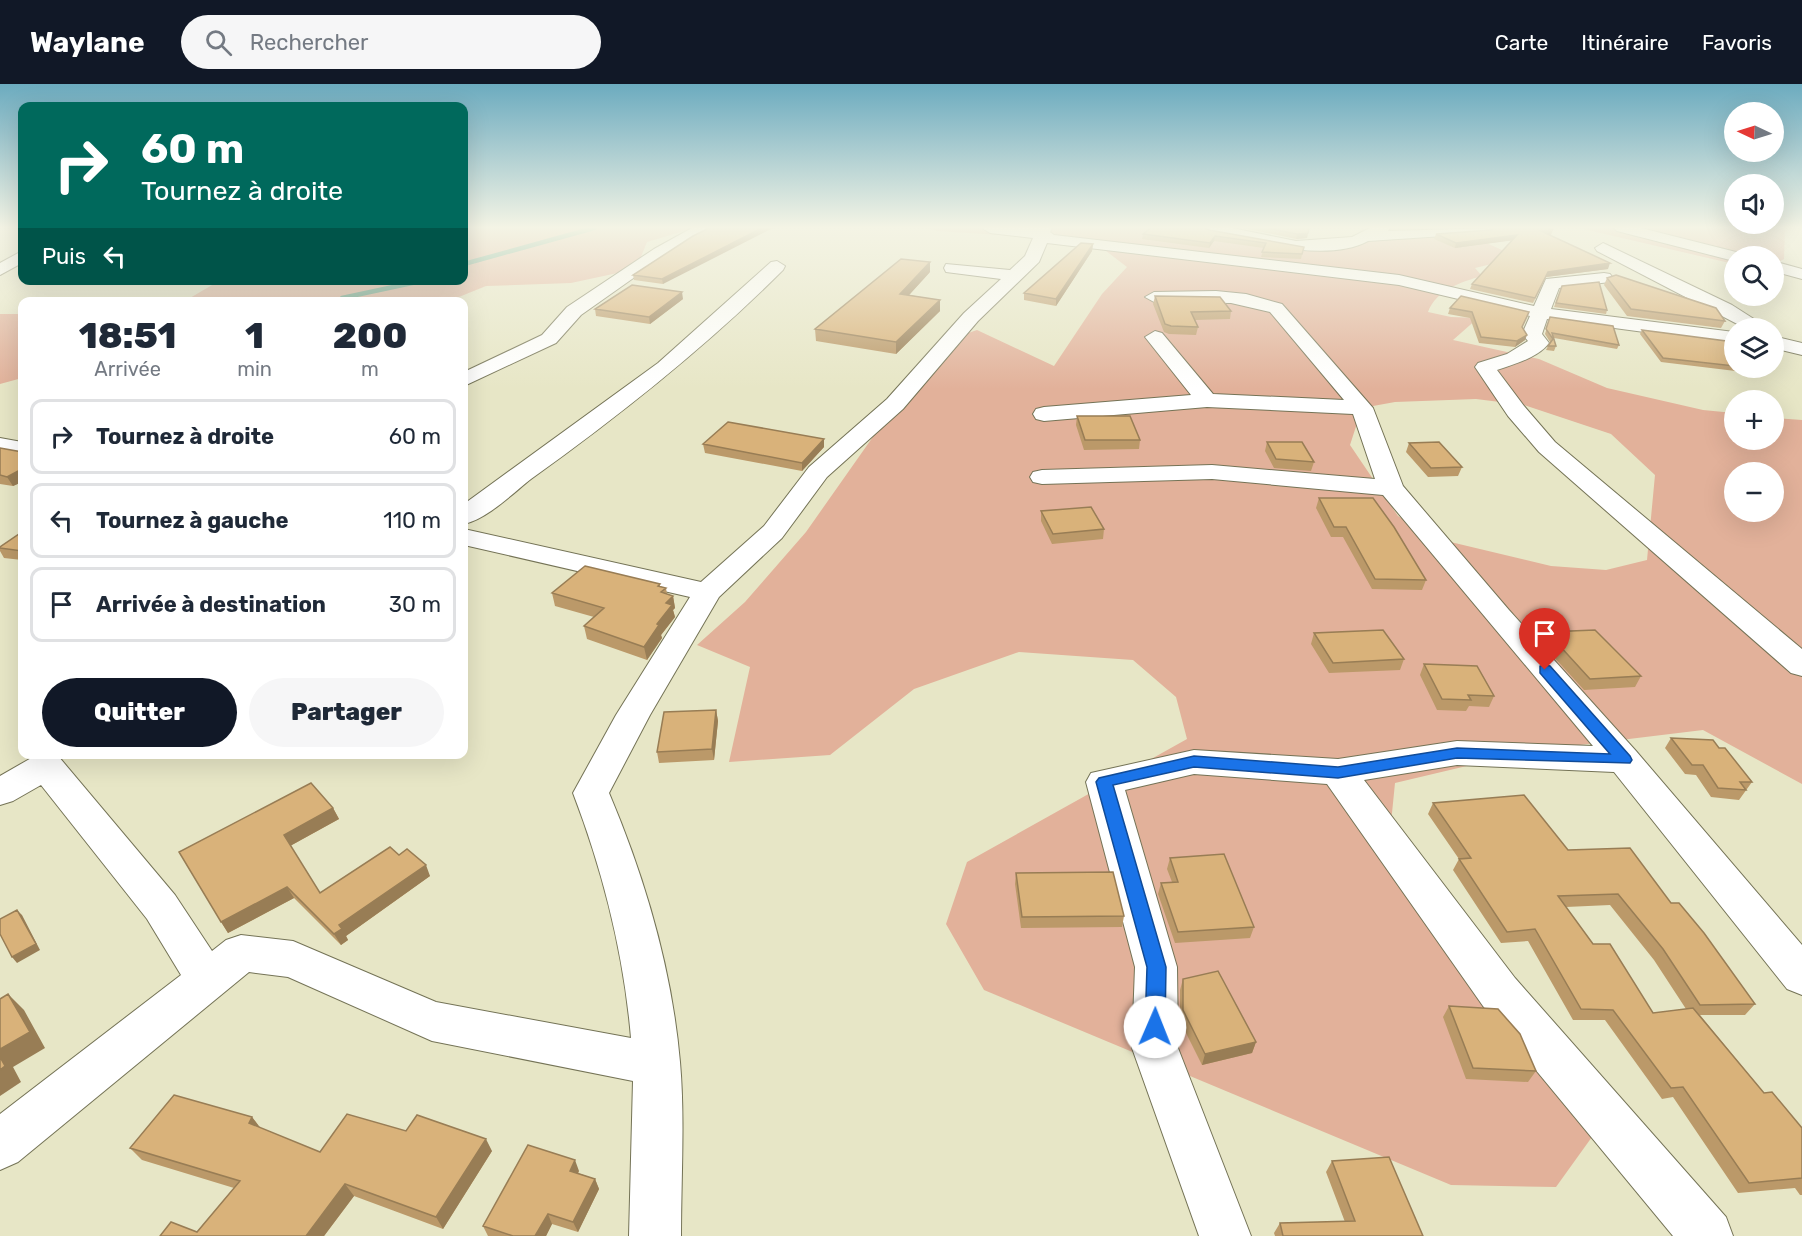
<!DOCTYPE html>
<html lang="fr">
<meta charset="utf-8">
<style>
:root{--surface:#fff;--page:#f6f6f7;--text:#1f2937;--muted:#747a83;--line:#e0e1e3;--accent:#111827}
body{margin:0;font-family:Rubik,sans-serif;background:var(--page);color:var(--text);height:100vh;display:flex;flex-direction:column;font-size:22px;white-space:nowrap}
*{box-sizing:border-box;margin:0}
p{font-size:20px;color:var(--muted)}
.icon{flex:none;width:33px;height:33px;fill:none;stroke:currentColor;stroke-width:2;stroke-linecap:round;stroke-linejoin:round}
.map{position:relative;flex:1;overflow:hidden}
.sheet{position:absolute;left:18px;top:213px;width:450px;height:462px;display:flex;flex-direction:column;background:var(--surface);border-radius:12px;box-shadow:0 6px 24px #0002}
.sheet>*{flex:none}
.banner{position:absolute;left:18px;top:18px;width:450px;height:183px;border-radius:12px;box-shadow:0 6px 24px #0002;background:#00695c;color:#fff;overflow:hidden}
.needle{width:39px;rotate:274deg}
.buttons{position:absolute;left:1724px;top:18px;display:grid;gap:12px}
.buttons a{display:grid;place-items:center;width:60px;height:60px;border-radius:50%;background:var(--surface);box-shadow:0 6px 24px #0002;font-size:30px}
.pin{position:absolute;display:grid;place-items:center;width:51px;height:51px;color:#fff;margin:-62px -26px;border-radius:50% 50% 50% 0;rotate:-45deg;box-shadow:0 0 6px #0007}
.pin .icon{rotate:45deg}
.me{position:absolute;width:66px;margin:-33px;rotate:1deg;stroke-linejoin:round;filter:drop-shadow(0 0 4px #0008)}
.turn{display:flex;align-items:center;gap:21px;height:126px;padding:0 24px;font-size:27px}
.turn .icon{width:78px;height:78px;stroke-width:2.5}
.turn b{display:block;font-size:42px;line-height:51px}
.then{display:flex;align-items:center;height:57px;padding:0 24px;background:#0003;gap:12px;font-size:22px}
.eta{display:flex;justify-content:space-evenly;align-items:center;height:102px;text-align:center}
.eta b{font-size:36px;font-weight:800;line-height:42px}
.action{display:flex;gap:12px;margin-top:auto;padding:12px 24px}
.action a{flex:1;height:69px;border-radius:36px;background:var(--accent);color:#fff;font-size:24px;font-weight:800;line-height:69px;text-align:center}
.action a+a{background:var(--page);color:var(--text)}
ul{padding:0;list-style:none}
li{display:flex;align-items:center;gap:18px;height:75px;margin:0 12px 9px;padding:0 12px;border:3px solid var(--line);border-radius:12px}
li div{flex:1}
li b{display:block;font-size:22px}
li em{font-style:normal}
header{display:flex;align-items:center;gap:36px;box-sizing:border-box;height:84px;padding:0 30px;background:var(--accent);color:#fff}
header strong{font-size:28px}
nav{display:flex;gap:33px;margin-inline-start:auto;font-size:21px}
.search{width:420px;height:54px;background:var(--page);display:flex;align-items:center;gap:15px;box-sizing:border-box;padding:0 21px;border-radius:33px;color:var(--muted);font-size:22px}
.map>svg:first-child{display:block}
</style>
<header>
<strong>Waylane</strong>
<div class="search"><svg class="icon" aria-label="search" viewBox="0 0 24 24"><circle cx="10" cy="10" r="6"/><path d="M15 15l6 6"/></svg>Rechercher</div>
<nav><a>Carte</a><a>Itinéraire</a><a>Favoris</a></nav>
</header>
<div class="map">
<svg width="1802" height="1152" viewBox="0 0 1802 1152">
<rect width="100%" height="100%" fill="#e7e6c6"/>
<path fill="#e2b19a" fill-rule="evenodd" d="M464,144H694L647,158L636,185L571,199L486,202L449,217L183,218L219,197L464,196Z
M927,144H1201L1286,155L1363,159L1370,153L1360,146L1368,144H1435L1467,150L1504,167L1500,178L1475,184L1482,192C1461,198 1436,206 1428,228L1451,233L1478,234L1453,256L1539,275L1607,304L1703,326L1734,329V356H1773V334L1802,336V700L1703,646L1530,667L1395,699L1390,749L1602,1039L1556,1103L1451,1101L984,906L946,840L967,778L1187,655L1176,613L1133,576L1019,568L914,605L830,671L729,678L750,583L697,561L745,518L806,448L939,259L977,246L1054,282L1102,210L1127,183L1093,157L937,147ZM1476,315L1524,321L1611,350L1655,391L1647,476L1606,486L1551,482L1438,455L1398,432L1350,361L1362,324L1395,318ZM1734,388H1773V428H1734Z
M1579,144H1779L1785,146L1784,175L1773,181V172H1734V180Z
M0,230H22V294L0,300Z"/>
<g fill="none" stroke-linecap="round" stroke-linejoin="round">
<path stroke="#539d82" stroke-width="4.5" d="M464,180L594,144
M342,214L426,196"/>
<defs>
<path id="street" d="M692,144H711L666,171L581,231L556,259L464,302V288L542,251L567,223L654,165Z
M982,144H1052L1050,148L1054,151L1399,191L1534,222L1546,195L1604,189L1610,190L1613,194L1610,198L1559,204L1551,225L1734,248V260L1547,235L1542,250L1549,259C1538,274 1514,280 1497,286L1524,322L1555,358L1802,565V592L1791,589L1539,368L1508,332L1475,283L1478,279L1507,270L1528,257L1522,250L1530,232L1399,201L1047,159L1039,178L978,237L903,325L827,393L782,454L719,513L650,631L609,709C645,794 672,886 680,978C685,1035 681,1095 681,1152H629L633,997L432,957L288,893L249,888L18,1078L0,1086V1030L181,891L147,835L41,701L13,717L0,721V692L33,673L42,670L59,673L175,811L212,867L226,856L241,851L293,857L436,918L631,954C624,871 603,787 573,709L616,631L690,513L464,461V445L701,498L764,442L809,383L887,315L964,229L1001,195L946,188L944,184L946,180L1010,186L1025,172L1033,154L990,149Z
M1201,144H1232L1296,157L1352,153L1370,144H1390L1388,147L1497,144L1489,149L1368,157C1328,179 1252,158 1209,149Z
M1614,144H1641L1740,169L1742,172H1734V177L1617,147Z
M1603,159L1732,221L1768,244H1745L1597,167L1595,164Z
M22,167V179L0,191V179Z
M777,177L785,182L783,186C705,264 620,331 531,395C512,410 487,435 464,440V420L658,279L771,178Z
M1773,177L1802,185V195L1773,187Z
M1216,207L1246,210L1282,220L1373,324L1403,402L1509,526L1636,667L1802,861V911L1787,905L1614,688L1457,681L1364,696L1515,894L1726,1133L1733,1152H1673L1483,922L1327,700L1194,690L1125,706L1177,883L1178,964L1251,1152H1199L1132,964L1135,883L1086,698L1091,689L1194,666L1338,675L1457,657L1593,662L1383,411L1212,395L1042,400L1033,398L1030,393L1033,388L1042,386L1212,381L1375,395L1353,330L1207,323L1044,337L1036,335L1033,330L1036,325L1044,323L1191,311L1145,253L1155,247L1162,249L1213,310L1344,316L1270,228L1231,219L1154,218L1145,213L1154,208Z
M1773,252L1802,259V271L1773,264Z
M0,354L22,358V372L0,368Z"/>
</defs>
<use href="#street" stroke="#747356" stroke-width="2"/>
<use href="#street" fill="#fff" fill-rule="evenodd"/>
</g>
<path fill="#bb9969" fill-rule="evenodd" d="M1243,144H1309L1307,154L1296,155Z
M1209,146L1304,163L1301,175L1261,173L1264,164L1214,157L1209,164L1142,155L1143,150Z
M1491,146L1551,151H1548L1608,185L1546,193L1533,219L1470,205L1472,200L1512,156L1455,164L1434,155L1436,150Z
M693,152L663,200L634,196L633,191Z
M1093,160L1092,167L1056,222L1024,216V209Z
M930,188L909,211L940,216V227L896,270L816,257L815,245Z
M1607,194L1725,237L1721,244L1627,232L1604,201Z
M1562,202L1607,226L1606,230L1554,223Z
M1155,212L1231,227L1230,235L1195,236L1198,243L1196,251L1169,250L1164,248L1153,220Z
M1461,212L1522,244L1525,256L1515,263L1479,259L1470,234L1448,230L1450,224Z
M683,215L650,240L596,232L595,225Z
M1550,233L1619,261L1617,265L1554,254L1556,262L1554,267L1546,266L1550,258L1545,250Z
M1642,246L1734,258V284H1754L1752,289L1661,278L1640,250Z
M1077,332L1140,356L1139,365L1084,366L1076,341Z
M1267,358L1314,378L1311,387L1274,384L1265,367Z
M1409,359L1462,383L1458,392L1428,393L1406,368Z
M703,360L824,363L802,387L705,369Z
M0,364L22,368V398L13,402L0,400Z
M1319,414L1426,496L1422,506L1372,505L1343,453H1331L1316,424Z
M1041,427L1104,445L1103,455L1052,460L1041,437Z
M22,448V476L4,474L0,467V463Z
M660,500V503L666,504L667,510L673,512L675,524L673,526L675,533L661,551L662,554L647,576L587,555L584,542L594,533L555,522L552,509Z
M1547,548L1641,592L1635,603L1584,606L1541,559Z
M1314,549L1404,575L1400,586L1329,589L1311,560Z
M1424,580L1494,612L1489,623L1469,622L1466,627L1437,626L1420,591Z
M716,626L718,637L714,676L659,679L657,668Z
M1671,654L1719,664L1752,698L1739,716L1711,713L1696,691L1685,690L1665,664Z
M1433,719L1568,766L1671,819L1755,920L1745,931H1700L1764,1009L1802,1044V1111H1800L1795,1104L1738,1109L1673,1013L1662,1015L1605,936H1573L1528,857L1501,859L1453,786L1459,775L1428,730ZM1610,821L1654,876L1686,925L1653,929L1593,860L1566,823Z
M333,724L339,735L290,762L320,809L399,771L430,792L346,852L348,856L341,861L294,814L228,849L179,768Z
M1170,774L1254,843L1250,854L1175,859L1158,810L1161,799L1172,798L1167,785Z
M1016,789L1124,832L1122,843L1021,844L1015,800Z
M1183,895L1256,958L1252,969L1202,981L1180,937V906Z
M1449,922L1536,987L1528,998L1466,995L1443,933Z
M252,1033L260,1044L320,1068L406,1047L492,1067L443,1145L354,1112L324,1152H160L197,1148L234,1104L142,1076L130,1064Z
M1332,1077L1423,1152H1275L1274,1149L1280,1139L1345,1138L1326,1088Z
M579,1087L578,1089L595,1095L599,1105L578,1148L552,1140L546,1152H488L483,1142Z"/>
<path fill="#987d55" d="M762,144H773L663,200L662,195Z
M1309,144L1307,154L1296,155L1297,150Z
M1553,146L1551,151L1539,152L1541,147Z
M1517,151L1515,156L1455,164L1456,159Z
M1215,152L1214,157L1209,164L1210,159Z
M1093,160L1092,167L1056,222V215Z
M930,178V188L900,221V210Z
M1610,179L1608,185L1546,193L1533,219L1548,188Z
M682,208L683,215L650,240L649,233Z
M940,216V227L896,270V258Z
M1527,251L1525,256L1515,263L1517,257Z
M824,355V363L802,387V379Z
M22,385V398L13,402L7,393Z
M673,512L675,524L673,526L675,533L661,551L662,554L647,576L644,563L657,540L666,519Z
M716,626L718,637L714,676L712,665Z
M333,724L339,735L290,762L284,751Z
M426,781L430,792L346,852L348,856L341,861L334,850L339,841Z
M287,803L294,814L228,849L221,838Z
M17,826L22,831L40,866L17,879L12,873Z
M8,910L24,926L45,964L13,983L21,998L0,1012V965Z
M1256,958L1252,969L1202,981L1205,970Z
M252,1033L262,1046L249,1039Z
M486,1055L492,1067L443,1145L436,1133Z
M575,1076L579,1087L574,1097L570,1087Z
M595,1095L599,1105L578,1148L573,1138Z
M345,1100L354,1112L324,1152H306Z
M548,1130L552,1140L546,1152H535Z"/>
<path fill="#d9b27a" stroke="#987d55" stroke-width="1.5" d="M709,144H762L662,195L633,191L693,152Z
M1151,144H1205L1209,146L1304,163L1302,170L1262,168L1266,159L1215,152L1210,159L1143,150Z
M1268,144H1309L1308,149L1297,150Z
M1495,144H1547L1553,146L1541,147L1610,179L1548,188L1535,214L1472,200L1517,151L1456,159L1436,150L1491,146Z
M1081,159L1093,160L1056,215L1024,209Z
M901,175L930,178L900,210L940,216L896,258L815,245Z
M1616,191L1716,224L1725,237L1631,225L1607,194Z
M1599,198L1607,226L1556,219L1562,202Z
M632,201L682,208L649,233L595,225Z
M1155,212L1220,213L1231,227L1191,228L1198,243L1171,242L1165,240Z
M1461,212L1529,228L1522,243L1527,251L1517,257L1481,253L1472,228L1450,224Z
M1550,233L1613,242L1619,261L1552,249L1556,262H1548L1553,255L1546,245Z
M1642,246L1734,258V282L1663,274Z
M1077,332H1130L1140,356H1085Z
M728,338L824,355L802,379L703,360Z
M1267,358H1302L1314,378L1276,375Z
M1439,358L1462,383L1431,384L1409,359Z
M0,364L22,368V385L7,393L0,391Z
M1319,414H1373L1394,443L1426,496L1375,495L1346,443H1334Z
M1091,423L1104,445L1053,450L1041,427Z
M22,448V467L0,464V463Z
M585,482L660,500L658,502L666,504L661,508L673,512L666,519L672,521L657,540L659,541L644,563L584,542L604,524L552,509Z
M1383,546L1404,575L1333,579L1314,549Z
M1595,546L1641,592L1590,595L1547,548Z
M1424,580L1477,582L1494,612L1468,611L1471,616L1442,615Z
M716,626L712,665L657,668L664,628Z
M1671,654L1713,656L1719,664H1725L1752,698H1740L1746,706L1718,704L1703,681H1692Z
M311,699L333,724L284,751L320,809L390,763L399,771L407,765L426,781L339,841L342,845L334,850L287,803L221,838L179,768Z
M1524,711L1568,766L1630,764L1671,819H1679L1704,849L1755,920L1700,921L1663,865L1618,810L1558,812L1593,860H1610L1653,929L1693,924L1764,1009L1772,1008L1802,1044V1094L1749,1099L1683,1003L1671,1004L1613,926L1581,925L1535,845L1507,848L1459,775L1471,774L1433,719Z
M1224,770L1254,843L1178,848L1161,799L1178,798L1170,774Z
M1113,788L1124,832L1022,833L1016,789Z
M17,826L36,860L12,873L0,850V835Z
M1218,887L1256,958L1205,970L1183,926V895Z
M8,910L30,948L0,965V915Z
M1449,922L1498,925L1520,950L1536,987L1473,984Z
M0,973L5,982L0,986Z
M174,1011L252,1033L249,1039L320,1068L347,1030L406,1047L417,1031L486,1055L436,1133L345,1100L306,1152H160L171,1138L197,1148L240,1097L130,1064Z
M528,1061L575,1076L570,1087L595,1095L573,1138L548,1130L535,1152H513L483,1142Z
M1389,1073L1423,1152H1283L1280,1139L1355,1137L1332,1077Z"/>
<linearGradient id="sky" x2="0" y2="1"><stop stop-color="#6cabbf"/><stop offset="0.47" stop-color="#f4f4e5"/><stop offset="1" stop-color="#f4f4e5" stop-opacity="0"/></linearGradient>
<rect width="1802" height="305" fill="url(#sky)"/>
<path fill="#1a73e8" stroke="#114b97" stroke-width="1.5" d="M1545,581L1550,582L1630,672L1632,676L1630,679L1457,674L1338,694L1194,683L1113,701L1166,883L1165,943L1162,950L1155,952L1148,950L1145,943L1147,883L1096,698L1099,694L1194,672L1338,683L1457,664L1610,670L1540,589V582Z"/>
</svg>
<div class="buttons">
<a><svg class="needle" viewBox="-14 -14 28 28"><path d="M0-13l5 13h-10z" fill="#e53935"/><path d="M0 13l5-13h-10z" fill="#747a83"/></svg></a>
<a><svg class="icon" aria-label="sound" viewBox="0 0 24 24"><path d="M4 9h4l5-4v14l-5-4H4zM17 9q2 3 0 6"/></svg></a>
<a><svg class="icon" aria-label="search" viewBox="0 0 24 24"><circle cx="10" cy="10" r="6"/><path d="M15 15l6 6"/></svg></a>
<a><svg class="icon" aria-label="layers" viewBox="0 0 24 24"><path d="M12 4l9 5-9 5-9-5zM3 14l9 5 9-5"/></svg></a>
<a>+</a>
<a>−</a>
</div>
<div class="pin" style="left:1545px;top:586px;background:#d93025"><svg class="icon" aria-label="arrive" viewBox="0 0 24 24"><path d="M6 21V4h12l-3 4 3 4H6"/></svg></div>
<svg class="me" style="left:1155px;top:943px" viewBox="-20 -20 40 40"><circle r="19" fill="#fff"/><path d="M0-13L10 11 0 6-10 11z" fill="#1a73e8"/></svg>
<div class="banner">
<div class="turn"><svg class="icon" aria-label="right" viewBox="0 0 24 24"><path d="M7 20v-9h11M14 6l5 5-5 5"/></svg><div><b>60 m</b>Tournez à droite</div></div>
<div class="then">Puis<svg class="icon" aria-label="left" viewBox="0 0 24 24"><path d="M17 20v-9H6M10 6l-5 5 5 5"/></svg></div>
</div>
<section class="sheet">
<div class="eta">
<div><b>18:51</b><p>Arrivée</p></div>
<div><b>1</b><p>min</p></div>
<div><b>200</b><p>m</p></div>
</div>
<ul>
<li><svg class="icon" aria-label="right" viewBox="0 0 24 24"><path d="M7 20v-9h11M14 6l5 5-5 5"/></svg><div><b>Tournez à droite</b></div><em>60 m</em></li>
<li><svg class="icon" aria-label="left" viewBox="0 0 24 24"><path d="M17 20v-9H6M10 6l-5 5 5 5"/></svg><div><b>Tournez à gauche</b></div><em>110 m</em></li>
<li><svg class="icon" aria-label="arrive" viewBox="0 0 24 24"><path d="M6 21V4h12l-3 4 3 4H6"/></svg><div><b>Arrivée à destination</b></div><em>30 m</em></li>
</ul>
<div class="action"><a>Quitter</a><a>Partager</a></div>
</section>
</div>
